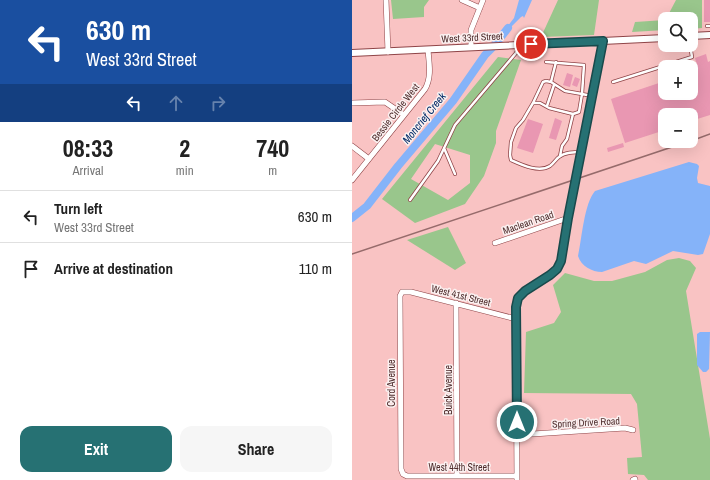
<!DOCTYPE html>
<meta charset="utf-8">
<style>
:root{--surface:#fff;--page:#f6f6f6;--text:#222;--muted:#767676;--line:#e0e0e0;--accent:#267173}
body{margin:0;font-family:"Archivo Narrow",sans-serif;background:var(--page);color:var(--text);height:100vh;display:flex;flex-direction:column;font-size:15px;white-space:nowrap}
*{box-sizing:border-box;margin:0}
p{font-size:13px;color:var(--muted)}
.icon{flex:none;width:22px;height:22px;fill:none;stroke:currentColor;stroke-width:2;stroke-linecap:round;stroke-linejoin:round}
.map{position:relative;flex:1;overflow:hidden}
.panel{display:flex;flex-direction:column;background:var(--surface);width:352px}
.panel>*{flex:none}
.top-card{background:#1a4fa0;color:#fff;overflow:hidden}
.tools{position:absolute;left:306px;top:12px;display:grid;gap:8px}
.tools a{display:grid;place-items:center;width:40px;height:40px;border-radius:8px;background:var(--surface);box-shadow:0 4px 16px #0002;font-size:20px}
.pin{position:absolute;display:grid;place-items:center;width:34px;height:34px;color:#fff;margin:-17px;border:2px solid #fff;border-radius:50%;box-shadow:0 1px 4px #0007}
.me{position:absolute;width:44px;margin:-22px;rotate:0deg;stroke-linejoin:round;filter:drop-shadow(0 0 3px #0008)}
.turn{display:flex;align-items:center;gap:14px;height:84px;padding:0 20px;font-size:18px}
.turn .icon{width:52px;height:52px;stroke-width:2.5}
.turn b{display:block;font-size:28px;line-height:34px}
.lanes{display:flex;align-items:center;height:38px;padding:0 20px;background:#0003;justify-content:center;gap:20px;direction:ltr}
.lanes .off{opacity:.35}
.eta{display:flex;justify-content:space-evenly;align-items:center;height:68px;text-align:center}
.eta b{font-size:24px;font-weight:700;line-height:28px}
.button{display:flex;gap:8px;margin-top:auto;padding:8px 20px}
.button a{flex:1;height:46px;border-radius:12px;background:var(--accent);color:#fff;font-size:16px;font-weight:700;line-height:46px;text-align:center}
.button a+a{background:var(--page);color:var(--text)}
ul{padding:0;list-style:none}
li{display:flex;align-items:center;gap:12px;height:52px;padding:0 20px;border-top:1px solid var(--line)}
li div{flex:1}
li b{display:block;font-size:15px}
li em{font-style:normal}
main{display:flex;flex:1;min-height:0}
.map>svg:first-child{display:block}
</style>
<main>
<section class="panel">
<div class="top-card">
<div class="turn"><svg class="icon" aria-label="left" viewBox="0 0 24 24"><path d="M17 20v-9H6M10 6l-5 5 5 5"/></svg><div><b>630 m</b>West 33rd Street</div></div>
<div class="lanes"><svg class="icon" aria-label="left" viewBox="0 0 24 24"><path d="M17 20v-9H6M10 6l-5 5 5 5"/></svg><svg class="icon off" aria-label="ahead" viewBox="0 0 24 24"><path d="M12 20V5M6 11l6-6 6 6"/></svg><svg class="icon off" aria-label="right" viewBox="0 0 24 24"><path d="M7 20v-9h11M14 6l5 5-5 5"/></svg></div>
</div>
<div class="eta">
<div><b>08:33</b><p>Arrival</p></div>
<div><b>2</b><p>min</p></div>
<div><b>740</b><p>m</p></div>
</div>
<ul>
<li><svg class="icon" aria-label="left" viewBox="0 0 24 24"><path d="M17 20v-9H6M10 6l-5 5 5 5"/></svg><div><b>Turn left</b><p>West 33rd Street</p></div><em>630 m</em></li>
<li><svg class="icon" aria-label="arrive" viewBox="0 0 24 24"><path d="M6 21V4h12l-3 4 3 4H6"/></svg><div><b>Arrive at destination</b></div><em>110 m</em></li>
</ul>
<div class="button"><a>Exit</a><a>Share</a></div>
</section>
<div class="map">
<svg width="358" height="480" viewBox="0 0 358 480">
<rect width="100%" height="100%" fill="#f9c3c3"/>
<path fill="#99c68c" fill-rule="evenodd" d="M39,0H77L72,7V17L41,19Z
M206,0H247L242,35L189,37Z
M324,0H350V28L339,29V19H314Z
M313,20V30L280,32L283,22Z
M146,57L169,60L144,131V143L132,176L113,204L63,223L30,199ZM83,144L118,155V183L96,200L59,179Z
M96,227L114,263L103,270L55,240Z
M327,258L338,261L344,268L334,291L358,439V480H296L292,475L276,474L275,458L290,457L285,404L279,394L172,393L174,332L202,323L209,312L201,285L213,273L242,281H260L293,272L315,260Z"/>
<path fill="#85b3f9" d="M167,0H180L172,18L171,16L169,17L157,29L155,27L162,18Z
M337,162L345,164L347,166L345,178L346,183L358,186V234L351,254L346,255L321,251L294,264L282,261L250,272C240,272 229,266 226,256C230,238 232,204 243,191Z
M348,332H358L357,369L354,372H351L345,365V334Z"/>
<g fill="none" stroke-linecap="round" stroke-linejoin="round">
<path stroke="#85b3f9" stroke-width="8" d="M0,218L15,206L46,166L101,101L133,55L141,47L156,28"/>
</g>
<path fill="#e997b2" d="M352,0H358V22H352Z
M354,54L356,62L358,61V115L339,121V115H313V130L273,143L259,99L313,81V93H339V67L345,65L343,58Z
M215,73L221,75L218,87L211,85Z
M223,77L228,79L225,87L220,85Z
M203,118L210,121L204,140L197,138Z
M176,119L191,124L181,153L165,148Z
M271,143L272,147L256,152L255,148Z"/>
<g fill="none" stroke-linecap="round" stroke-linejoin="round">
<defs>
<path id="service" d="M355,26H358
M194,62L232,65L230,94L213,91L199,82
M261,82L340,57L338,45
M181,103L191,82L194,81L199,82L204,62
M195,106L202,85
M221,114L227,112L230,94L240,96
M92,148L103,174
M208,156L210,146L215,139L221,114L197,108L188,103H181L171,120L164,128L159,142L158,155L159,160C170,165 187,173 198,166C202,163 204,159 207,157C212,153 223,151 228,153
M58,200L86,161L103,125L164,53L168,45"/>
<path id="minor" d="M34,0L36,52
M110,0L128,8
M119,47V30L131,0
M0,103L33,102L52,115
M0,146L17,159
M0,180L73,89C80,77 77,63 76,50
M143,243L216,218
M104,303L105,476
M164,319L59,292H50L48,296L49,469L51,474L55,476H165
M165,435L273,428L281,430
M165,480L164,307L166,298L173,291L198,275L205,269L209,261L216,218L251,41
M281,480L283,479"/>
<path id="tertiary" d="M339,36L358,35
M0,53L313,38"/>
</defs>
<use href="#service" stroke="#8f4447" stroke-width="4"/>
<use href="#minor" stroke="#8f4447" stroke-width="6"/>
<use href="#tertiary" stroke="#8f4447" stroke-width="8"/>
<use href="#service" stroke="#fff" stroke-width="2.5"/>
<use href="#minor" stroke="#fff" stroke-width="5"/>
<use href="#tertiary" stroke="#fff" stroke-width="6"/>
<path stroke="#966b6b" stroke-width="1.5" d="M339,141L358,134
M0,254L338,141"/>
</g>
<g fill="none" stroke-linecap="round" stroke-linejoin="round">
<defs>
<path id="route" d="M165,422L164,307L166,298L173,291L198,275L205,269L209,261L216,218L251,41L179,44"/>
</defs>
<use href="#route" stroke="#19494b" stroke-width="10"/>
<use href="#route" stroke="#267173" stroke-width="7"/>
</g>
<g text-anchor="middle" stroke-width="3" stroke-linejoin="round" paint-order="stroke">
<g font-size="10" fill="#4f2d2d" stroke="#fbf1f1">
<text transform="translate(120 37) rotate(-3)" y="4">West 33rd Street</text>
<text transform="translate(43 112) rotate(-52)" y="4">Bessie Circle West</text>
<text transform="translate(176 222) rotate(-19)" y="4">Maclean Road</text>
<text transform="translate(109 295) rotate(14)" y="4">West 41st Street</text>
<text transform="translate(39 383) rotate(-90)" y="4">Cord Avenue</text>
<text transform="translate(96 390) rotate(-90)" y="4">Buick Avenue</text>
<text transform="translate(234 422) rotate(-3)" y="4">Spring Drive Road</text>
<text x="107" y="471">West 44th Street</text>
</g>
<g font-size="11" font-style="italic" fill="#012b67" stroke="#fbf1f1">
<text transform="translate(72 118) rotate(-51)" y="4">Moncrief Creek</text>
</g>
</g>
</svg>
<div class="tools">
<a><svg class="icon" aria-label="search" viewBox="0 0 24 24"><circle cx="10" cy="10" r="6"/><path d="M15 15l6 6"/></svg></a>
<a>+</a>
<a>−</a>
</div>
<div class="pin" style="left:179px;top:44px;background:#d93025"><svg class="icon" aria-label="arrive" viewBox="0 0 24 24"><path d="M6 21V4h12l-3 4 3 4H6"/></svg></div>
<svg class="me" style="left:165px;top:422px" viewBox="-20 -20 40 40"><circle r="17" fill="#267173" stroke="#fff" stroke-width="3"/><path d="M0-11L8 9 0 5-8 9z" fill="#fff"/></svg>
</div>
</main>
